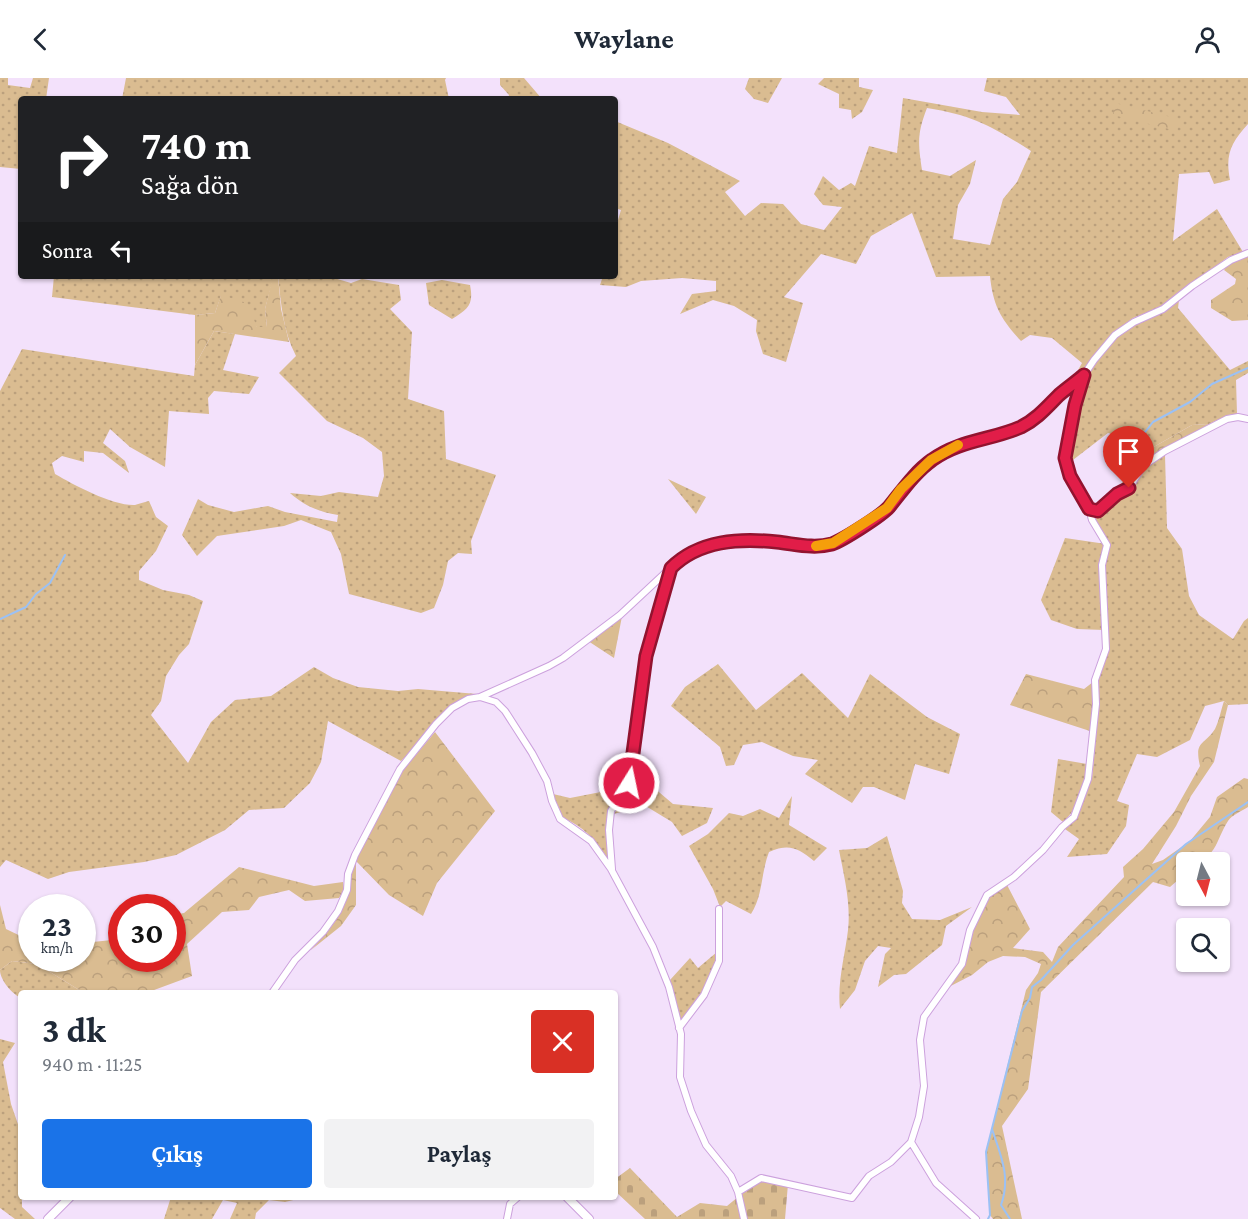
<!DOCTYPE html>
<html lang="tr">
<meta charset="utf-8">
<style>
:root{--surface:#fff;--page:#f2f2f3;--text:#1f2937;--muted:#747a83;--accent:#1a73e8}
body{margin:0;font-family:"Crimson Pro",serif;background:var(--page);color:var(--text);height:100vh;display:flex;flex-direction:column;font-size:22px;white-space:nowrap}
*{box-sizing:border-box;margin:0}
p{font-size:20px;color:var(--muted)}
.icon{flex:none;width:33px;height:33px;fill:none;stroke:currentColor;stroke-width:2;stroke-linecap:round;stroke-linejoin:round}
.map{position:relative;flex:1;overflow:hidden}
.side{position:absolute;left:18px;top:912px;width:600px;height:210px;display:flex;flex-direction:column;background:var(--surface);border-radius:6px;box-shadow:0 2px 4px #0004}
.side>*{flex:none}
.top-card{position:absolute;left:18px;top:18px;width:600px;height:183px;border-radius:6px;box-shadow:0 2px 4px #0004;background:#202124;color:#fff;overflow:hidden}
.needle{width:39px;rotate:173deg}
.buttons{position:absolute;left:1176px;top:774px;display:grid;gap:12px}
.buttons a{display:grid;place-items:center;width:54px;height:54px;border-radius:6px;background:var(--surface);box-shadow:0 2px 4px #0004;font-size:30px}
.speed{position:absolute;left:18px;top:816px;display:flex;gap:12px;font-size:30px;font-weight:700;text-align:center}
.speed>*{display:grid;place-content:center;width:78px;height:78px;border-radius:50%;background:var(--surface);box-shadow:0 2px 4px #0004;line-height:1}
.speed small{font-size:15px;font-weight:400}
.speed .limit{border:9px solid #d22;background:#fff;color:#111}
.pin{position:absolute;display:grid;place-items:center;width:51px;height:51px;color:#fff;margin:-62px -26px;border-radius:50% 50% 50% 0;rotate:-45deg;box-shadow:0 0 6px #0007}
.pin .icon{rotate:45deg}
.me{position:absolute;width:66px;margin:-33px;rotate:10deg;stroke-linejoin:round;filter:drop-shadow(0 0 4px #0008)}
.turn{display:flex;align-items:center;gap:21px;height:126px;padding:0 24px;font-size:27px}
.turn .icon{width:78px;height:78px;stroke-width:2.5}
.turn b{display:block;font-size:42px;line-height:51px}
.then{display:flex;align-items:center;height:57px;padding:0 24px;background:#0003;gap:12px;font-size:22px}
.round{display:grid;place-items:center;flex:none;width:63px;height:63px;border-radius:6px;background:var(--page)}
.overview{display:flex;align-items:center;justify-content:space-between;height:102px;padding:0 24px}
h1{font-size:36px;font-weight:700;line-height:45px}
.cta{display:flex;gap:12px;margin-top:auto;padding:12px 24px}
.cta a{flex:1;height:69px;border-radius:6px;background:var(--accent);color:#fff;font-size:24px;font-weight:700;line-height:69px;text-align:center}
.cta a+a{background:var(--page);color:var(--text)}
header{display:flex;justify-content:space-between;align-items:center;height:78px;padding:0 24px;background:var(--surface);font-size:27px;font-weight:700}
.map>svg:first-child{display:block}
</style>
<header><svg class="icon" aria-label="back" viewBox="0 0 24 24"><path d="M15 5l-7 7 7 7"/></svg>Waylane<svg class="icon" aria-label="person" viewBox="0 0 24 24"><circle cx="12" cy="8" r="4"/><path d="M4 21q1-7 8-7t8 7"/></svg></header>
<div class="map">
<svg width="1248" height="1141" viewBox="0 0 1248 1141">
<defs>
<pattern id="grass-dots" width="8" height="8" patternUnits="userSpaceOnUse" patternTransform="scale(1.5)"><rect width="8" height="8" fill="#dabc91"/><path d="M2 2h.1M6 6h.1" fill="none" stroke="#bba07d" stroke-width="1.8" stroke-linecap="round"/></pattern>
<pattern id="forest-crowns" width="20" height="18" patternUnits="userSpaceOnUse" patternTransform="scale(1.5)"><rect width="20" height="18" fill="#dabc91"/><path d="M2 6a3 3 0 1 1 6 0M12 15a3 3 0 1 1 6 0" fill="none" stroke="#bba07d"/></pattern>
<pattern id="cemetery-stones" width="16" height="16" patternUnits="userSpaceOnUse" patternTransform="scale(1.5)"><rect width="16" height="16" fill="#dabc91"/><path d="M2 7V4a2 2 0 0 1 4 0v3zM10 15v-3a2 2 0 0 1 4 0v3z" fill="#bba07d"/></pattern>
</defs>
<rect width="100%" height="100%" fill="#f3e1fb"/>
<path fill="url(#grass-dots)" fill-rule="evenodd" d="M0,0H8V7L30,10L33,0H49L46,21H21V91L0,89Z
M126,0H446L445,2L449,21H122Z
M500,0H524L542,21H508L509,17L500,7Z
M749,0H782L768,25L754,21L745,11Z
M824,0H859V9L873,12L862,34L852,41L851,32L839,30V16L818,6Z
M987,0H1248V46C1231,65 1225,76 1230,102L1214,106L1209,94L1179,96L1173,163L1217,131L1243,174L1228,179L1162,229L1133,240L1108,260L1081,296L1077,294L1082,285L1052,260L1030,257L1021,263C1001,241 993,228 990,198L936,199L912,135L871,158L856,186L821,176L784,219L803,225L786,284L763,276L756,253L757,242L734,228L713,222L680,236L692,216L716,213V203L682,200L641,203L626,209L600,207L603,198H615V152L621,132L615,130V43L668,65L740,103L725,114L745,138L761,125L783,126L801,146L824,152L842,129L823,127L814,116L823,98L839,112L851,105L855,108L869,68L897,75L903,20L982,34L1020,37L1006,19L984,13ZM927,30C973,37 993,49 1031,73L1017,104L1003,121L990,167L953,161L958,127L970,106L976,82L950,98L922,92C918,65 917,56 927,30Z
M54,198H273V201L265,231L267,249H257L221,218L215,235L195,237L52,219Z
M278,198H291L295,200L299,198H327L351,205L362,201L399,207L401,222L390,231L412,254L408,321L444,333L446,381L496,397L471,463L472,476L458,475L448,483L443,507L434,530L421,535L349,516L341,476L331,454L301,442L284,448L217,458L197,478L182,457L198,421L208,427L234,434L268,428L285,434L337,444L338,437C319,434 305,428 290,415L321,418L339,414L378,419L384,398L382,374L363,360L327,343L279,295L296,278C283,253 281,226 278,198Z
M442,202L470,207C474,227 468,231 452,241L429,227L426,205Z
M1179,222L1178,230L1230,292L1248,283V295L1236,302L1237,336L1228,337L1209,346L1192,347L1152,370L1128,371L1117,357L1108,355L1069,385L1067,380C1072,353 1075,323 1087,298C1103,259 1144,240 1179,222Z
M214,253L235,256L223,292L259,299L249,316L214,313L208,320L209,336L169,333L165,389L130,369L110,351L103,365L125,383L129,395L103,375L84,373V384L62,378L52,385L55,396C74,407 113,428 135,427C139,426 144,424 149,423L156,439L168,448L156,473L139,493V502L163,512L189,517L203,523L189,566L179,577L166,598L161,623L151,637L188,685L211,644L235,622L271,618L314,589L333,600L358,609L398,613L418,611L477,616L465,620L401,683L328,643L321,684L310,705L284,730L249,732L225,752L176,777L144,784L69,794L48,801L6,782L0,789V313L22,271L194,298L195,287Z
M1165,377L1167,450L1182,471L1189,518L1199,537L1233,561L1244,543L1248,540V626L1228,627L1224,623L1205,628L1190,662L1157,679L1137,676L1117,723L1129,727L1126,748L1107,776L1067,779L1079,761L1065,751L1076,741L1092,700L1099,627L1095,602L1106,571L1104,552L1077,551L1051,542L1041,522L1065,460L1106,466L1091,433L1099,435L1118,418L1131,412L1145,390Z
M668,401L706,419L696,436Z
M718,586L756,632L802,595L848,640L870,596L927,639L960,656L949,696L915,686L905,722L874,709H863L852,725L805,696L818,682L793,678L762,664L743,667L734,687L726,688L720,669L671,628L685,609Z
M635,681L640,698L673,726L713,730L707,745L682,758L672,744L644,727L614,736L631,705Z
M1058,681L1087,686C1084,706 1079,731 1063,744L1051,734Z
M627,698L607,752V780C595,761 583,748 563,740L553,716L570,720L611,712Z
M792,718L789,747L827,770L814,783C798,770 789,765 769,774C761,794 763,818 751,836L726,823L720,829L713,811L689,768L708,756L729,735L743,738L760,731L779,740Z
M887,758L903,813L902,825L912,841L940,842L972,829L946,848L942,867L906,896L894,897L878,909L885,876L891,870L878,868L865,883L855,912L840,931C837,904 845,878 848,852C851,825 844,798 839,772L867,770Z
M717,874C715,900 695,924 680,944L670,902L690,880L698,890Z
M12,883L37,886L84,915H21V920C12,916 0,902 0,892Z
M0,961L15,965L3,984L11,1026L21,1055L22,1129L35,1141H15L0,1130Z
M171,1119H306L285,1124L269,1122L256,1135L255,1141H230L237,1125L223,1122L212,1141H164Z"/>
<path fill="url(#forest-crowns)" d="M1115,25L1179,41L1177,53L1113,37Z
M1248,175V242L1232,243L1211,230V222L1235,206L1236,201L1224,192L1231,182Z
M273,198H278L281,231L289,264L214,253L195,287V237L215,235L221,217L247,225L257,249H267L265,231Z
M1209,346L1141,387L1128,408L1119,412L1130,387L1128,371L1152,370L1192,347Z
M623,533L614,580L585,561Z
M1026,596L1084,611L1093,604L1096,626L1093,654L1010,627Z
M1224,623L1228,627L1214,684L1191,718L1176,748L1152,786L1163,782L1190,763L1210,739L1217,719L1244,700L1248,701V729C1242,733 1232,737 1228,743C1215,763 1217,784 1186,784V795L1170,809L1153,804L1041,914L1028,1011L1002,1048L1022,1141H993L990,1137L986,1074L1026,912L1038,895L1041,886L1025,879L1003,878L988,884L972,897L943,912L962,886L970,852L987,817L1006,805L1030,851L1013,870L1043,874L1052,884L1058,869L1124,799L1123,789L1143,771L1174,734L1200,688C1194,662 1204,668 1215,651C1219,643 1221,632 1224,623Z
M435,654L495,733L437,805L423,838L389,817L356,783V827L341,848L311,872C327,855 343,837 349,814C352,802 350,795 355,782L403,692Z
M239,789L314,808L343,804L344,812L339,820L305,823L289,812L259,819L249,832L222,834L187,866L192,898L146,915H84L37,886L12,883L0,892V827L6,851L31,863L32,880H82L83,865L112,862L121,856L122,880H172L173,837L184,835Z"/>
<path fill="url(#cemetery-stones)" d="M630,1090L677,1139L700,1125L727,1128L761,1100L788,1106L785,1141H645L615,1113V1101Z"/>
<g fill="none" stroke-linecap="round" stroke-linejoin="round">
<path stroke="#9bc1f5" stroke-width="2" d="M1134,368L1153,344L1190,324L1212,306L1248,290
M0,541L26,529L36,516L50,505L65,477
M992,1051C1001,1078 1011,1099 1001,1127L1010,1141
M988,1141L990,1137L986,1074L1022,933L1030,920L1032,909L1041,902L1073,867L1186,766L1248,724"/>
<defs>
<path id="minor" d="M1089,431L1099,433L1117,415L1129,410L1143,388L1165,373L1227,341L1238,339L1248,341
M480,619L549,588L563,580L620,537L678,483L699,471L723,464L747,462L808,468L833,466L854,454L887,431L901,411L931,382L956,368L1019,350L1036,340L1061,315L1084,297L1094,282L1115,257L1134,244L1163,231L1192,208L1231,182L1248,175
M612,791L609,752L611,733L629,705L634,676V650L646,578L671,491
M272,915L295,882L323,854L338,833L347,812L348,796L355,777L400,691L436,646L452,630L468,621L480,619L496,624L505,633L532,675L547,703L552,723L560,741L591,763L611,791L653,869L669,909L681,956L680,999L691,1033L706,1067L731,1098L738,1114
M679,950L704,917L719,883V831
M911,1064L936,1105L976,1141
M507,1141L510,1126L518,1119
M744,1141L738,1114L761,1100L852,1120L869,1098L891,1084L911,1064L919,1039L924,1008L920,962L924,939L962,886L970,852L987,817L1014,799L1043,772L1062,749L1074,739L1088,701L1096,626L1095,602L1106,571L1102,487L1107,467L1092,442L1089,431L1070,398L1065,380L1075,327L1084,297"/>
<path id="tertiary" d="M567,1119L589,1141
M48,1141L70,1119"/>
</defs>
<use href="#minor" stroke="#cca1dd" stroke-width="8"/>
<use href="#tertiary" stroke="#cca1dd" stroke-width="10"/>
<use href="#minor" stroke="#fff" stroke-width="6"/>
<use href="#tertiary" stroke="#fff" stroke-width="8"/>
</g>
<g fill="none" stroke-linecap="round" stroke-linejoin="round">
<defs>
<path id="route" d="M629,705L646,578L671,490C699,462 740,460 777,464C796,466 813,471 832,466C843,462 881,438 889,429C902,413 915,394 932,382C959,362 992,362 1021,349C1037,341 1047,329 1059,317C1067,310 1076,304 1084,297L1075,327L1065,380L1070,398L1089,431L1098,433L1117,416L1129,410"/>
</defs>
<use href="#route" stroke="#92132f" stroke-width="15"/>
<use href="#route" stroke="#e11d48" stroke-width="10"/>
<path stroke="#f59e0b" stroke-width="10" d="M816,468L833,465L887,430L901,411L931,382L958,367"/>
</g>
</svg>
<div class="buttons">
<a><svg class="needle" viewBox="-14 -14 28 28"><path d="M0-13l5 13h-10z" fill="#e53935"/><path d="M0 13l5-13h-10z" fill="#747a83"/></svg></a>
<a><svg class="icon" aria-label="search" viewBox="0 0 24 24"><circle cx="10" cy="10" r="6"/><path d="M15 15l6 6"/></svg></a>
</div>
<div class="speed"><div>23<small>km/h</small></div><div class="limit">30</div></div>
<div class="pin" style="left:1129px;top:410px;background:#d93025"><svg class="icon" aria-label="arrive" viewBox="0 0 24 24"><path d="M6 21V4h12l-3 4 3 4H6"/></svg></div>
<svg class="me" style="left:629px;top:705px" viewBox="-20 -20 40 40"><circle r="17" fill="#e11d48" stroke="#fff" stroke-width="3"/><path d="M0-11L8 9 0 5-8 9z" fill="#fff"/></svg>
<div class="top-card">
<div class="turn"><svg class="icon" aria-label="right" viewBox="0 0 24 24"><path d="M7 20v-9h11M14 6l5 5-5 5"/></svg><div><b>740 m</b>Sağa dön</div></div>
<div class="then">Sonra<svg class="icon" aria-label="left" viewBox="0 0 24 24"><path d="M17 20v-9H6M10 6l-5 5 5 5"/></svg></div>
</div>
<section class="side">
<div class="overview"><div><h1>3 dk</h1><p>940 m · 11:25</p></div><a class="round" style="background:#d93025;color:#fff"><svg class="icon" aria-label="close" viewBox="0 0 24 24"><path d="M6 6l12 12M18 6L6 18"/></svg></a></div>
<div class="cta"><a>Çıkış</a><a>Paylaş</a></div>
</section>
</div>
